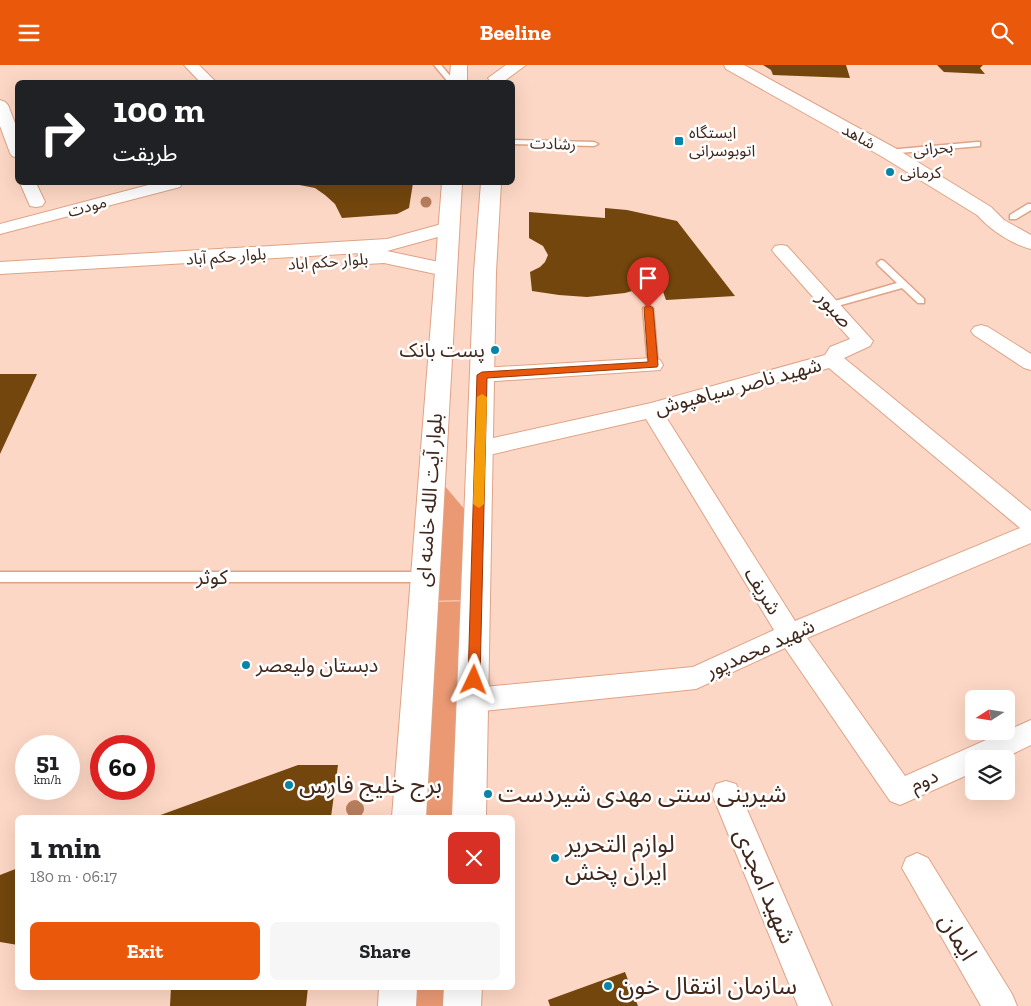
<!DOCTYPE html>
<meta charset="utf-8">
<style>
:root{--surface:#fff;--page:#f6f6f6;--text:#202124;--muted:#757577;--accent:#ea580c}
body{margin:0;font-family:"Zilla Slab","Noto Sans Arabic",serif;background:var(--page);color:var(--text);height:100vh;display:flex;flex-direction:column;font-size:19px;white-space:nowrap}
*{box-sizing:border-box;margin:0}
p{font-size:16px;color:var(--muted)}
.icon{flex:none;width:28px;height:28px;fill:none;stroke:currentColor;stroke-width:2;stroke-linecap:round;stroke-linejoin:round}
.map{position:relative;flex:1;overflow:hidden}
.drawer{position:absolute;left:15px;top:750px;width:500px;height:175px;display:flex;flex-direction:column;background:var(--surface);border-radius:8px;box-shadow:0 5px 20px #0002}
.drawer>*{flex:none}
.banner{position:absolute;left:15px;top:15px;width:500px;height:105px;border-radius:8px;box-shadow:0 5px 20px #0002;background:#202124;color:#fff;overflow:hidden}
.needle{width:32px;rotate:258deg}
.tools{position:absolute;left:965px;top:625px;display:grid;gap:10px}
.tools a{display:grid;place-items:center;width:50px;height:50px;border-radius:8px;background:var(--surface);box-shadow:0 5px 20px #0002;font-size:25px}
.speed{position:absolute;left:15px;top:670px;display:flex;gap:10px;font-size:25px;font-weight:700;text-align:center}
.speed>*{display:grid;place-content:center;width:65px;height:65px;border-radius:50%;background:var(--surface);box-shadow:0 5px 20px #0002;line-height:1}
.speed small{font-size:12px;font-weight:400}
.speed .limit{border:8px solid #d22;background:#fff;color:#111}
.pin{position:absolute;display:grid;place-items:center;width:42px;height:42px;color:#fff;margin:-51px -21px;border-radius:50% 50% 50% 0;rotate:-45deg;box-shadow:0 0 5px #0007}
.pin .icon{rotate:45deg}
.me{position:absolute;width:55px;margin:-28px;rotate:2deg;stroke-linejoin:round;filter:drop-shadow(0 0 4px #0008)}
.turn{display:flex;align-items:center;gap:18px;height:105px;padding:0 15px;font-size:22px}
.turn .icon{width:65px;height:65px;stroke-width:2.5}
.turn b{display:block;font-size:35px;line-height:42px}
.round{display:grid;place-items:center;flex:none;width:52px;height:52px;border-radius:8px;background:var(--page)}
.summary{display:flex;align-items:center;justify-content:space-between;height:85px;padding:0 15px}
h1{font-size:30px;font-weight:700;line-height:38px}
.primary-button{display:flex;gap:10px;margin-top:auto;padding:10px 15px}
.primary-button a{flex:1;height:58px;border-radius:8px;background:var(--accent);color:#fff;font-size:20px;font-weight:700;line-height:58px;text-align:center}
.primary-button a+a{background:var(--page);color:var(--text)}
header{display:flex;justify-content:space-between;align-items:center;height:65px;padding:0 15px;background:var(--accent);color:#fff;font-size:22px;font-weight:700}
.map>svg:first-child{display:block}
</style>
<header><svg class="icon" aria-label="menu" viewBox="0 0 24 24"><path d="M4 6h16M4 12h16M4 18h16"/></svg>Beeline<svg class="icon" aria-label="search" viewBox="0 0 24 24"><circle cx="10" cy="10" r="6"/><path d="M15 15l6 6"/></svg></header>
<div class="map">
<svg width="1031" height="941" viewBox="0 0 1031 941">
<rect width="100%" height="100%" fill="#fdd7c5"/>
<path fill="#ea9973" d="M433,407L477,459L475,535L423,536Z
M476,536L469,752H409L422,537Z
M398,923H463L462,941H397Z"/>
<path fill="#72460d" d="M763,0H846L850,13L773,10L771,5Z
M937,0H983L980,3L985,9L944,7Z
M289,118H413L409,143L397,149L342,153L335,139L325,130L315,123Z
M605,143L627,145L677,156L735,231L666,235L660,218L625,228L587,232L559,230L532,226L530,207L540,202L545,197L548,190L543,181L529,173V147L605,153Z
M0,309H37L0,389Z
M298,700H338L331,752H155Z
M18,803V880L0,877V810Z
M625,907L638,941H550L548,935Z
M171,922H308L306,941H170Z"/>
<g fill="none" stroke-linecap="round" stroke-linejoin="round">
<defs>
<path id="service" d="M434,0H441L456,18H449Z
M512,75L594,77L598,79L594,81L512,79Z
M977,77H980V81L888,89L884,87L888,85Z
M1028,139H1031V145L1016,154H1010V150Z
M881,195L884,196L924,234V238H918L902,223L834,242H828V238L897,218L878,200L877,198Z
M648,240L653,243L658,300L653,303L648,300L643,243Z
M0,507H424L428,509L430,512L428,515L424,517H0Z"/>
<path id="minor" d="M184,0H199L217,18H201Z
M0,35L5,37L8,40L18,66V93L12,91L10,88L0,61Z
M20,118H36L45,137L42,141L36,142L30,141Z
M156,118H182L180,122L0,169V159Z
M781,180L787,181L873,276L870,281L844,293L1031,446V478L807,573L905,711L1031,655V680L1002,694H974V707L900,740L890,736L785,583L696,624L473,647L463,643L459,635L463,627L473,623L693,602L774,565L646,354L480,392L472,390L469,384L472,378L480,376L651,338L825,290L830,282L850,274L775,189L772,185L775,181ZM829,303L1020,463L795,556L664,349Z
M981,260L988,262L1031,289V305L1024,303L974,270L971,266L974,262Z
M653,293L660,295L663,300L660,305L482,317L475,315L472,310L475,305L482,303Z
M726,716L736,719L832,941H798L712,729L716,719Z
M917,788L928,793L1012,929L1017,941H981L902,803L906,793Z"/>
<path id="tertiary" d="M724,0H744L895,83L991,142L1004,155L1031,170V184C1011,179 991,165 977,150L881,91L726,4Z"/>
<path id="secondary" d="M449,157L456,159L459,163L456,167L387,186L453,200L456,205L453,210L445,211L384,198L366,199L359,197L355,193L361,188L0,209V197L387,174Z"/>
<path id="primary" d="M451,0H467V18H449Z
M506,0H526L503,17H491L488,13Z
M442,118H462L426,752H392Z
M481,118H501L496,207L486,752H452L474,207Z
M379,922H417L416,941H378Z
M444,922H482L481,941H443Z"/>
</defs>
<use href="#service" stroke="#dfa386" stroke-width="3"/>
<use href="#minor" stroke="#dfa386" stroke-width="2"/>
<use href="#tertiary" stroke="#dfa386" stroke-width="2"/>
<use href="#secondary" stroke="#dfa386" stroke-width="2"/>
<use href="#primary" stroke="#dfa386" stroke-width="2"/>
<use href="#service" fill="#fff" fill-rule="evenodd"/>
<use href="#minor" fill="#fff" fill-rule="evenodd"/>
<use href="#tertiary" fill="#fff" fill-rule="evenodd"/>
<use href="#secondary" fill="#fff" fill-rule="evenodd"/>
<use href="#primary" fill="#fff" fill-rule="evenodd"/>
</g>
<g fill="#b77d5c">
<circle cx="426" cy="137" r="5.5"/>
<circle cx="355" cy="744" r="9"/>
</g>
<path fill="#ea580c" stroke="#983908" d="M648,240L653,243L658,300L657,302L487,313L480,615L479,619L474,621L469,619L468,615L477,310L482,307L648,297L644,243Z"/>
<path fill="#f59e0b" d="M482,329L487,332L484,439L479,443L473,439L477,332Z"/>
<g fill="#0784a8" stroke="#fff" stroke-width="2">
<rect x="674" y="71" width="10" height="10" rx="2.5"/>
<circle cx="890" cy="107" r="5"/>
<circle cx="495" cy="285" r="5"/>
<circle cx="246" cy="600" r="5"/>
<circle cx="289" cy="720" r="5"/>
<circle cx="488" cy="729" r="5"/>
<circle cx="555" cy="793" r="5"/>
<circle cx="608" cy="921" r="5"/>
</g>
<g text-anchor="middle" stroke-width="5" stroke-linejoin="round" paint-order="stroke">
<g font-size="16" fill="#40281d" stroke="#fff" text-anchor="start">
<text x="689" y="73">ایستگاه<tspan x="689" dy="18">اتوبوسرانی</tspan></text>
<text x="900" y="113">کرمانی</text>
</g>
<g font-size="16" fill="#40281d" stroke="#fff">
<text transform="translate(859 71) rotate(29)" y="6">شاهد</text>
<text transform="translate(553 78) rotate(2)" y="6">رشادت</text>
<text transform="translate(933 83) rotate(-5)" y="6">بحرانی</text>
<text transform="translate(87 141) rotate(-15)" y="6">مودت</text>
<text transform="translate(226 191) rotate(-4)" y="6">بلوار حکم آباد</text>
<text transform="translate(328 196) rotate(-4)" y="6">بلوار حکم اباد</text>
</g>
<g font-size="20" fill="#40281d" stroke="#fff">
<text transform="translate(835 244) rotate(48)" y="7">صبور</text>
<text transform="translate(738 321) rotate(-15)" y="7">شهید ناصر سیاهپوش</text>
<text transform="translate(429 435) rotate(-86)" y="7">بلوار آیت الله خامنه ای</text>
<text x="212" y="519">کوثر</text>
<text transform="translate(763 526) rotate(58)" y="7">شریف</text>
<text transform="translate(760 583) rotate(-24)" y="7">شهید محمدپور</text>
<text transform="translate(924 715) rotate(-24)" y="7">دوم</text>
</g>
<g font-size="20" fill="#40281d" stroke="#fff" text-anchor="end">
<text x="485" y="292">پست بانک</text>
<text x="256" y="607" text-anchor="start">دبستان ولیعصر</text>
</g>
<g font-size="24" fill="#40281d" stroke="#fff" text-anchor="start">
<text x="299" y="728">برج خلیج فارس</text>
<text x="498" y="737">شیرینی سنتی مهدی شیردست</text>
<text x="565" y="787">لوازم التحریر<tspan x="565" dy="28">ایران پخش</tspan></text>
<text x="618" y="929">سازمان انتقال خون</text>
</g>
<g font-size="24" fill="#40281d" stroke="#fff">
<text transform="translate(765 821) rotate(67)" y="8">شهید امجدی</text>
<text transform="translate(958 872) rotate(59)" y="8">ایمان</text>
</g>
</g>
</svg>
<div class="tools">
<a><svg class="needle" viewBox="-14 -14 28 28"><path d="M0-13l5 13h-10z" fill="#e53935"/><path d="M0 13l5-13h-10z" fill="#757577"/></svg></a>
<a><svg class="icon" aria-label="layers" viewBox="0 0 24 24"><path d="M12 4l9 5-9 5-9-5zM3 14l9 5 9-5"/></svg></a>
</div>
<div class="speed"><div>51<small>km/h</small></div><div class="limit">60</div></div>
<div class="pin" style="left:648px;top:243px;background:#d93025"><svg class="icon" aria-label="arrive" viewBox="0 0 24 24"><path d="M6 21V4h12l-3 4 3 4H6"/></svg></div>
<svg class="me" style="left:474px;top:615px" viewBox="-20 -20 40 40"><path d="M0-17L14 15 0 8-14 15z" fill="#ea580c" stroke="#fff" stroke-width="4"/></svg>
<div class="banner">
<div class="turn"><svg class="icon" aria-label="right" viewBox="0 0 24 24"><path d="M7 20v-9h11M14 6l5 5-5 5"/></svg><div><b>100 m</b>طریقت</div></div>
</div>
<section class="drawer">
<div class="summary"><div><h1>1 min</h1><p>180 m · 06:17</p></div><a class="round" style="background:#d93025;color:#fff"><svg class="icon" aria-label="close" viewBox="0 0 24 24"><path d="M6 6l12 12M18 6L6 18"/></svg></a></div>
<div class="primary-button"><a>Exit</a><a>Share</a></div>
</section>
</div>
